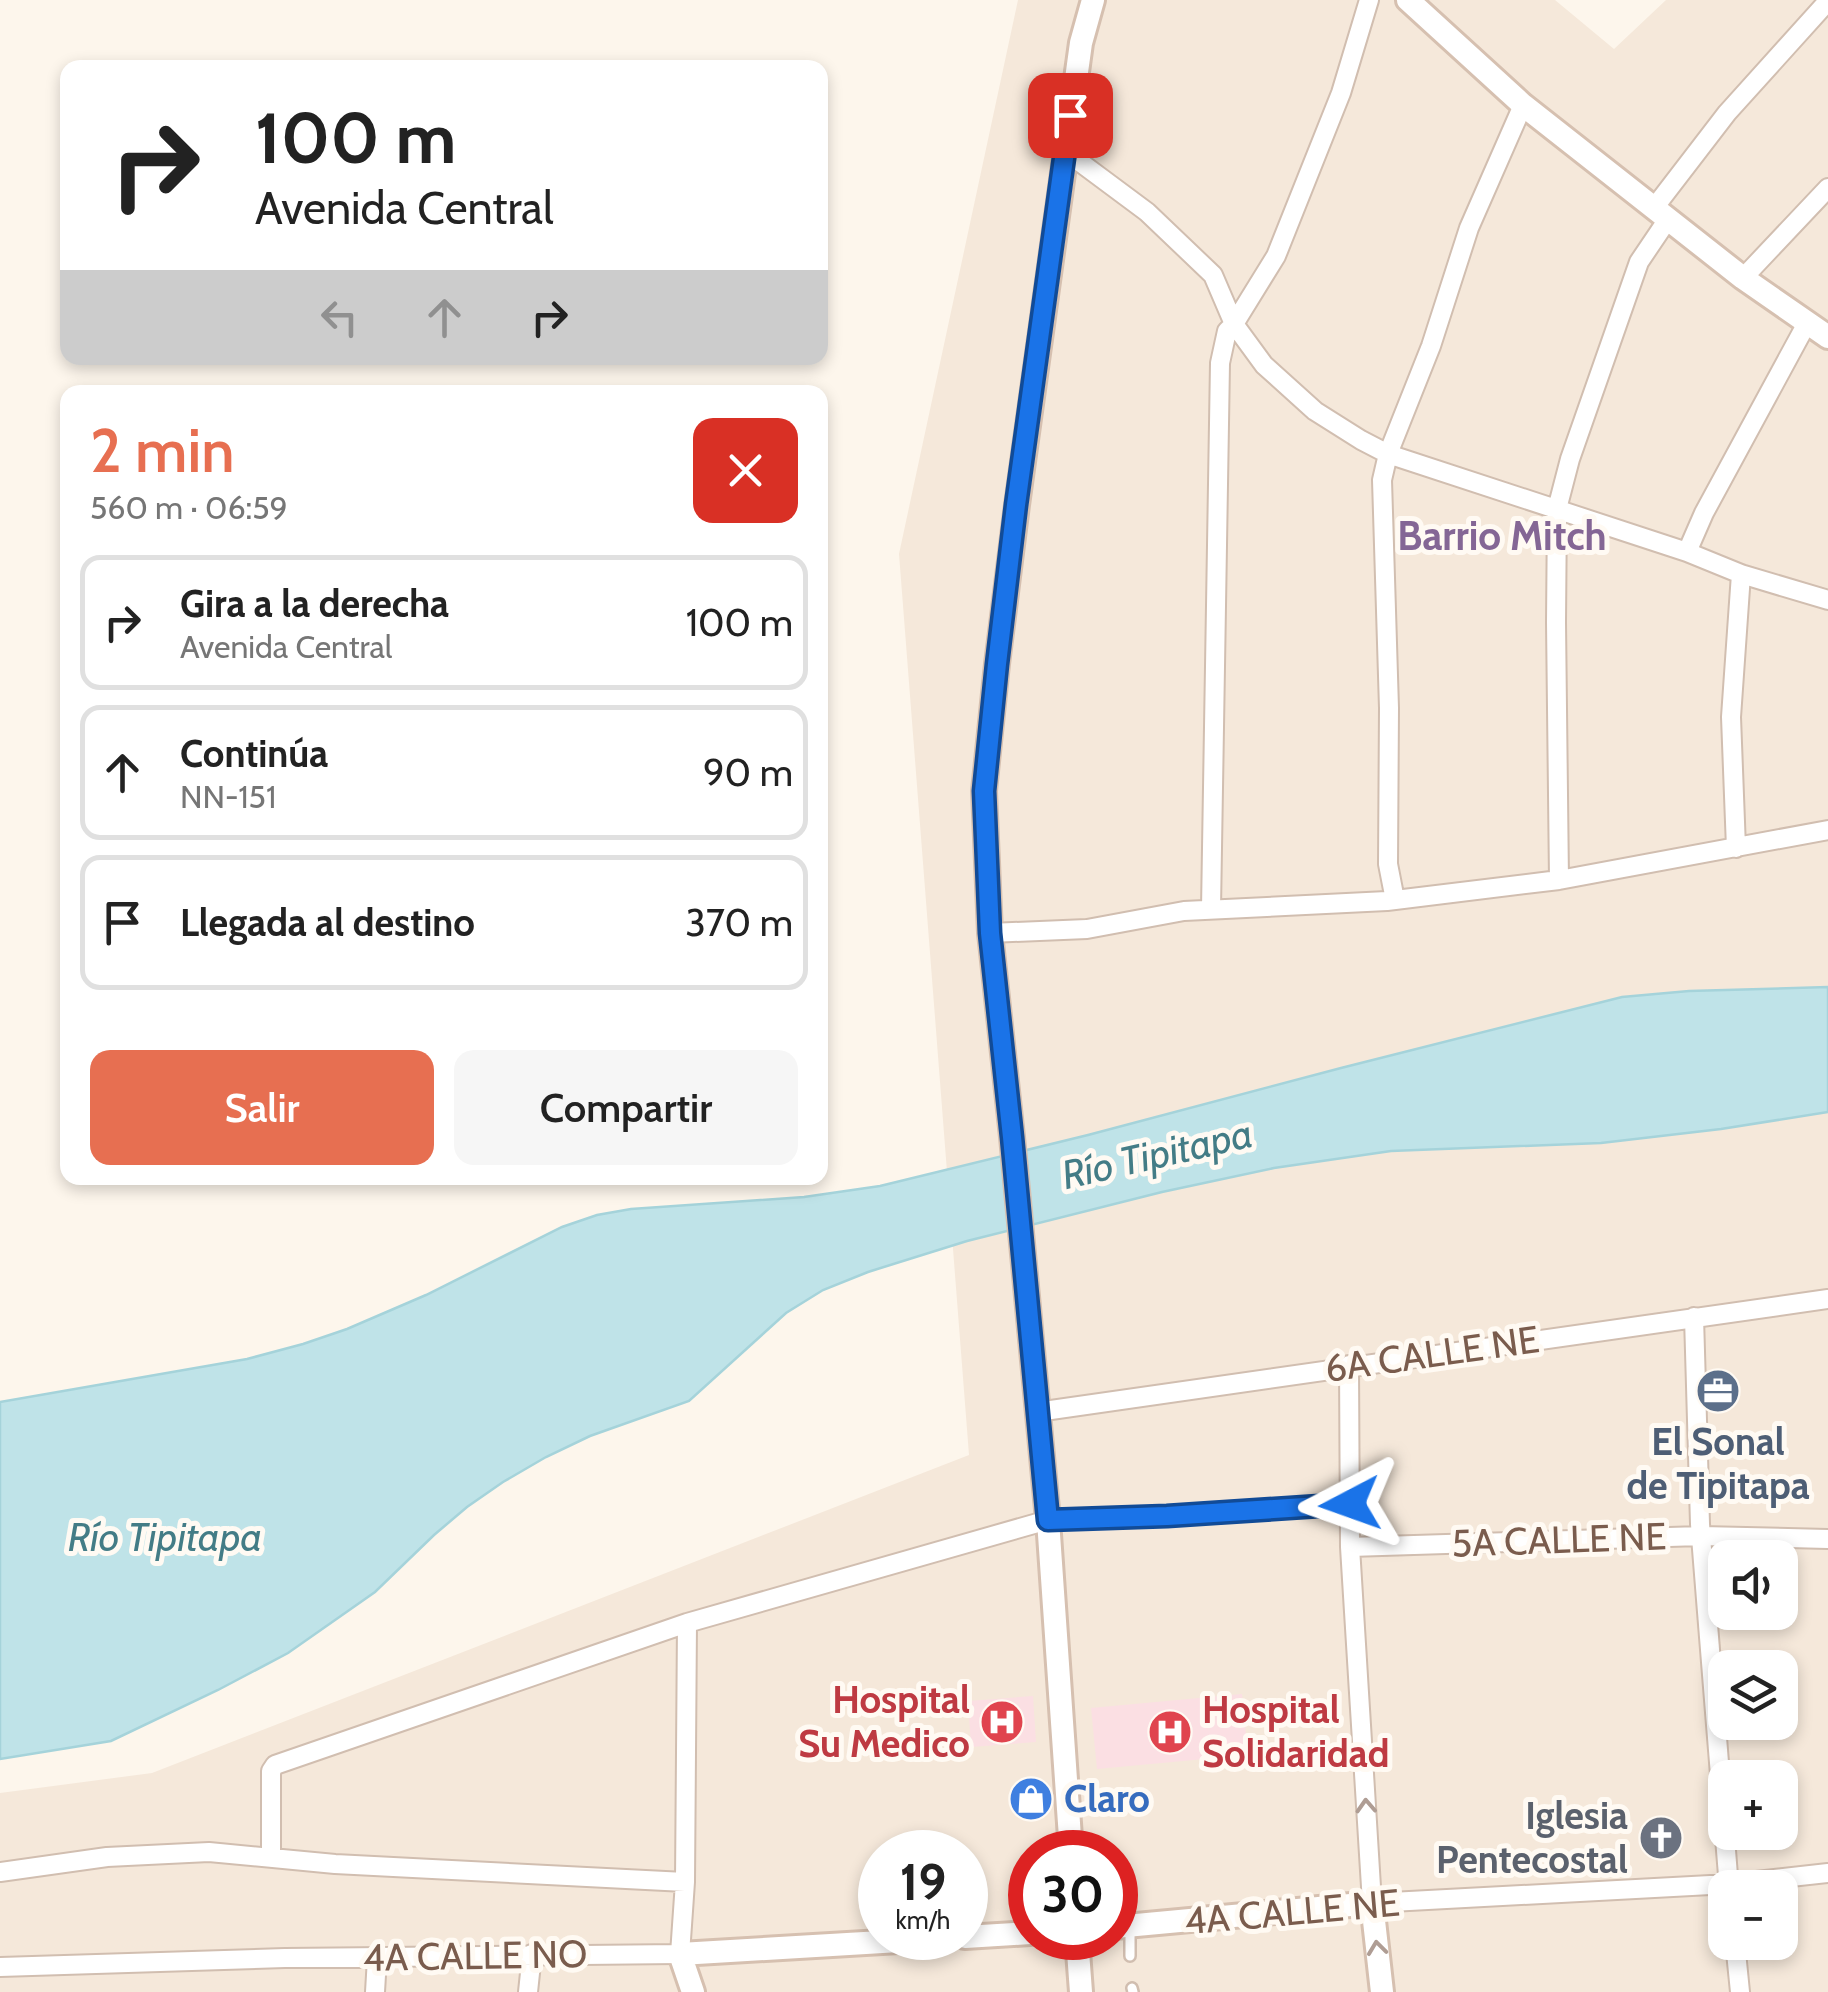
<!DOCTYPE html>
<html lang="es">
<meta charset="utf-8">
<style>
:root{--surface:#fff;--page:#f6f6f6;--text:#222;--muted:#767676;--line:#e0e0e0;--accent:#e76f51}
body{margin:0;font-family:Cabin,sans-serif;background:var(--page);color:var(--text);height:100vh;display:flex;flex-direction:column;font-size:38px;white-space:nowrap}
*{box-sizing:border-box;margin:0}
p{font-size:32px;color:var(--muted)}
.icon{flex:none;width:55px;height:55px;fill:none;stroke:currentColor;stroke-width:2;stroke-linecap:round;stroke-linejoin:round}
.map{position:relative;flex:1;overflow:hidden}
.sheet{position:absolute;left:60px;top:385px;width:768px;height:800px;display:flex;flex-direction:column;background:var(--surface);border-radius:20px;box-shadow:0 5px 15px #0003}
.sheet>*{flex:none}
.guide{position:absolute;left:60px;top:60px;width:768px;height:305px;border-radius:20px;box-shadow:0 5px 15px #0003;background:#fff;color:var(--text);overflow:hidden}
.buttons{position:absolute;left:1708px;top:1540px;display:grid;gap:20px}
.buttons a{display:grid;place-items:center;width:90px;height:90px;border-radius:20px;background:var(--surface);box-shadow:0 5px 15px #0003;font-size:50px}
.speed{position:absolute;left:858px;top:1830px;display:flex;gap:20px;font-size:50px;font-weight:700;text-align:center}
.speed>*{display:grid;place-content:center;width:130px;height:130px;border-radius:50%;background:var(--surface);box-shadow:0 5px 15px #0003;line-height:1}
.speed small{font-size:25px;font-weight:400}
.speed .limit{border:15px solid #d22;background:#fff;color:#111}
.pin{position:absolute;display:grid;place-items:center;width:85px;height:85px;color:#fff;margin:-42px;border-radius:20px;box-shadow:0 5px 15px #0006}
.me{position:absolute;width:110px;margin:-55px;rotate:266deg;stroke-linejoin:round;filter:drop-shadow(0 0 8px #0008)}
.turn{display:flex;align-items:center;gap:35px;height:210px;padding:0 30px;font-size:45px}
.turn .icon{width:130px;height:130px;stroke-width:2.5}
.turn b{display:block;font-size:70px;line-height:85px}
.lanes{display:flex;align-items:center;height:95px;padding:0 30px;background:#0003;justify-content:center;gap:50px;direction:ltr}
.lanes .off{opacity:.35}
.round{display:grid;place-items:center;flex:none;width:105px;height:105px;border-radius:20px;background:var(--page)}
.summary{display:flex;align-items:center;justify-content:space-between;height:170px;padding:0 30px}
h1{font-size:60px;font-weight:600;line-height:75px;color:var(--accent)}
.primary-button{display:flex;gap:20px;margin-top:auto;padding:20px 30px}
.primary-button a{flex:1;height:115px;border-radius:20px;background:var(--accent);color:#fff;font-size:40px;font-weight:600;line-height:115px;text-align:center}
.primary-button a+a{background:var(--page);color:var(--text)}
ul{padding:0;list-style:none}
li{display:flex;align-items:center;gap:30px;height:135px;margin:0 20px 15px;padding:0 10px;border:5px solid var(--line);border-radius:20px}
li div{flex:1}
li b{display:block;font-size:38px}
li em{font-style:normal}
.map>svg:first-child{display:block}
</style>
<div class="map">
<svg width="1828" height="1992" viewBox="0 0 1828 1992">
<rect width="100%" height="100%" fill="#fdf6ec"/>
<path fill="#f5e8da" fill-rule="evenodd" d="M1018,0H1555L1614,49L1666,0H1828V1992H0V1793L152,1773L969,1455L899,554ZM1725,1558H1780V1612H1725ZM1725,1668H1780V1722H1725ZM1725,1778H1780V1832H1725ZM880,1852H965V1938H880ZM1030,1852H1115V1938H1030ZM1725,1888H1780V1942H1725Z"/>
<path fill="#fbdfe3" d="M1242,1694L1248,1755L1097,1769L1091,1708Z
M1033,1696L1036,1742L971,1747L968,1701Z"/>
<path fill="#bfe3e8" stroke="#a5d3da" stroke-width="2.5" d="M1828,987V1112L1721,1129L1601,1143L1391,1151L1274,1168L1162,1192L967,1241L868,1272L823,1290L786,1313L689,1401L590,1436L546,1457L503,1482L467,1507L434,1535L375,1592L288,1653L218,1690L111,1741L0,1759V1402L247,1359L303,1344L347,1329L426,1295L562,1227L597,1215L631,1209L804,1197L880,1186L1088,1135L1341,1068L1622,997L1689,991Z"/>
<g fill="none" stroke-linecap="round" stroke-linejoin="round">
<defs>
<path id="lane" d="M1130,1929V1956
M1132,1988L1133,1992"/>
<path id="street" d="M1065,151L1147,212L1213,275L1234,324L1264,365L1315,411L1361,440L1388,454L1687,552L1741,574L1828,600
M1654,208L1727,113L1828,1
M1743,278L1828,188
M1687,552L1704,513L1807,323
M1736,848L1731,717L1741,574
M1559,880L1556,622L1557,509L1570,459L1639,262L1668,219
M1395,900L1388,864L1389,708L1382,480L1388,454L1431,346L1469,228L1523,105
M1211,909L1220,363L1227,331L1234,324L1276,256L1341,93L1369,0
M990,933L1087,929L1184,911L1387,901L1559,880L1828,830
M1694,1317L1700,1524L1729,1888
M1349,1365L1350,1547L1372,1903L1729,1884L1828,1873
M1037,1412L1828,1299
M1350,1547L1701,1536L1828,1539
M271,1857V1771L275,1765L687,1623L1048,1520L1167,1516L1350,1503
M0,1872L107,1857L209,1852L335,1864L685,1882
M1735,1942L1740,1992
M0,1967L285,1958L680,1954L685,1882L687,1623
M375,1992L377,1958
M528,1992L532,1954"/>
<path id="secondary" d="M1408,0L1523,105L1743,278L1828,337
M1071,1852L1048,1520L1012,1137L990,933L984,791L997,664L1017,505L1081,43L1093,0
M1115,1927L1372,1903L1382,1992
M965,1937L1030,1933
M1077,1938L1081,1992
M693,1992L680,1954L949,1938"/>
</defs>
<use href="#lane" stroke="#d1beb0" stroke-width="14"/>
<use href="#street" stroke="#d1beb0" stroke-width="22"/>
<use href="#secondary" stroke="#d6c0b0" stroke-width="28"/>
<use href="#lane" stroke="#fff" stroke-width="9"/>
<use href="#street" stroke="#fff" stroke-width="18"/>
<use href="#secondary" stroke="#fff" stroke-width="22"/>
</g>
<defs><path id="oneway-chevron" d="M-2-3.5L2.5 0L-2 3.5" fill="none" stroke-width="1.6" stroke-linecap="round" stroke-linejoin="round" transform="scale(2.5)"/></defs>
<g stroke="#af9d94">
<use href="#oneway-chevron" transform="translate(1366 1806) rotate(-93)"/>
<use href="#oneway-chevron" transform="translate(1377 1948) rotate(-97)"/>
</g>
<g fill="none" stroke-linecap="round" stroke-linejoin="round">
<defs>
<path id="route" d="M1070,115L1016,505L997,664L984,791L990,933L1012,1137L1048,1520L1167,1516L1350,1504"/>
</defs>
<use href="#route" stroke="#114b97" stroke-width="25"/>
<use href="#route" stroke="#1a73e8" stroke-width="18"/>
</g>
<defs>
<symbol id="office-disc" viewBox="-11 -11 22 22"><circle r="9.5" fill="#5c6f8a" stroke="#fffaf3"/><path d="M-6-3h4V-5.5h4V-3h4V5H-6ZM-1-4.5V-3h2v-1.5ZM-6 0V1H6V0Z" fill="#fff"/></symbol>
<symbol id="hospital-disc" viewBox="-11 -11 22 22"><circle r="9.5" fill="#e0444e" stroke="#fffaf3"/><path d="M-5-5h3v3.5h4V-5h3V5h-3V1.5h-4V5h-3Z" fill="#fff"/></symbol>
<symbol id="shop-disc" viewBox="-11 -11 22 22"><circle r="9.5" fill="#3f7fe0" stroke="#fffaf3"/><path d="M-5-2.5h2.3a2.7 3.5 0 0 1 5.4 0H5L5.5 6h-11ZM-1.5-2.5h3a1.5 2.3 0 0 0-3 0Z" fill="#fff"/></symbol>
<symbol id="church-disc" viewBox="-11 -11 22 22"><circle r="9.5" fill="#6b7280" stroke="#fffaf3"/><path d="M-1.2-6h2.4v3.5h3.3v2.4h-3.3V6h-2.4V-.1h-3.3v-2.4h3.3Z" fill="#fff"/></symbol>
</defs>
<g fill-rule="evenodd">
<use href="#office-disc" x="1693" y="1366" width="50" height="50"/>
<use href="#hospital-disc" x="977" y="1697" width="50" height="50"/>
<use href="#hospital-disc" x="1145" y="1707" width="50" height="50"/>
<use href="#shop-disc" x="1006" y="1774" width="50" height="50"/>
<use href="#church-disc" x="1636" y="1813" width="50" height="50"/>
</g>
<g text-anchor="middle" stroke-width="10" stroke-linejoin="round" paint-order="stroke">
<g font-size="38" fill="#7a5c4d" stroke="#fffaf3">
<text transform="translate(1432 1354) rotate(-8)" y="13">6A CALLE NE</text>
<text transform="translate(1559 1540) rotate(-2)" y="13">5A CALLE NE</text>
<text transform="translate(1292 1912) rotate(-5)" y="13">4A CALLE NE</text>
<text transform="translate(475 1956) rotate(-1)" y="13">4A CALLE NO</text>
</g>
<g font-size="38" font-weight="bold" fill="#4e5e75" stroke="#fffaf3">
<text x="1718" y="1455">El Sonal<tspan x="1718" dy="44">de Tipitapa</tspan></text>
</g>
<g font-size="38" font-weight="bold" fill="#be3a42" stroke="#fffaf3" text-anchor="end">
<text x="970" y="1713">Hospital<tspan x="970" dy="44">Su Medico</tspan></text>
<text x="1202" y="1723" text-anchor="start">Hospital<tspan x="1202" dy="44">Solidaridad</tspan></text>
</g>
<g font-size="38" font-weight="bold" fill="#366cbe" stroke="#fffaf3" text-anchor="start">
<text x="1064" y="1812">Claro</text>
</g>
<g font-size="38" font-weight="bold" fill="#5b616d" stroke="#fffaf3" text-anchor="end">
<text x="1628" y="1829">Iglesia<tspan x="1628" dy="44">Pentecostal</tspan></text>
</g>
<g font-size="40" font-weight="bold" fill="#846695" stroke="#fffaf3">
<text x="1502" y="550">Barrio Mitch</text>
</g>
<g font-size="40" font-style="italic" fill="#437c86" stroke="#fffaf3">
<text transform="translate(1157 1154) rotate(-13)" y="14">Río Tipitapa</text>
<text x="165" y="1551">Río Tipitapa</text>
</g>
</g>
</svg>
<div class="buttons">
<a><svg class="icon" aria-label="sound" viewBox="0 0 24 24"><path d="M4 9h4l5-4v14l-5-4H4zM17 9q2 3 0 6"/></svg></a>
<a><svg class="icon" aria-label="layers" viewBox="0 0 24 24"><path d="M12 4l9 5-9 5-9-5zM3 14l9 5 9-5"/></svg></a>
<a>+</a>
<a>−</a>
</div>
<div class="speed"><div>19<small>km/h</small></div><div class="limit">30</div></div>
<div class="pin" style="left:1070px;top:115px;background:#d93025"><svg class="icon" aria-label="arrive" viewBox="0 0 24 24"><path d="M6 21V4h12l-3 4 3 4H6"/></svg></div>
<svg class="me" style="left:1350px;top:1504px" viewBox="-20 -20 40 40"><path d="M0-17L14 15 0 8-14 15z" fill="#1a73e8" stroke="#fff" stroke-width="4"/></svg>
<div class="guide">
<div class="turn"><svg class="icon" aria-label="right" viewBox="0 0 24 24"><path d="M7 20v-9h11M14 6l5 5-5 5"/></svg><div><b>100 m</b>Avenida Central</div></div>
<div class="lanes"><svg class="icon off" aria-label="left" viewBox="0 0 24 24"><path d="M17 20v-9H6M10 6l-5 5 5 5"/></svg><svg class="icon off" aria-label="ahead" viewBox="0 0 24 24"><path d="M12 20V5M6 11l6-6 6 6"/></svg><svg class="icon" aria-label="right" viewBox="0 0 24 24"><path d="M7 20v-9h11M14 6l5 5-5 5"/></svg></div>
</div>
<section class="sheet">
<div class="summary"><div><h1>2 min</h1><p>560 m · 06:59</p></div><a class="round" style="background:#d93025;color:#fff"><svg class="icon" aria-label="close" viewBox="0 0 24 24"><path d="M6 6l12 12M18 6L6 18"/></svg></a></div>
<ul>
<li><svg class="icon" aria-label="right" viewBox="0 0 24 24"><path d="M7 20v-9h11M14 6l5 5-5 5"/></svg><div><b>Gira a la derecha</b><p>Avenida Central</p></div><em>100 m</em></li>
<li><svg class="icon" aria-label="ahead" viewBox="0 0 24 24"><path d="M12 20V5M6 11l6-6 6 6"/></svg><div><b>Continúa</b><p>NN-151</p></div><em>90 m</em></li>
<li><svg class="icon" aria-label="arrive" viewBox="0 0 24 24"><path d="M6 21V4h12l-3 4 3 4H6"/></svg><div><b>Llegada al destino</b></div><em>370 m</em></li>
</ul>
<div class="primary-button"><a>Salir</a><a>Compartir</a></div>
</section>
</div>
